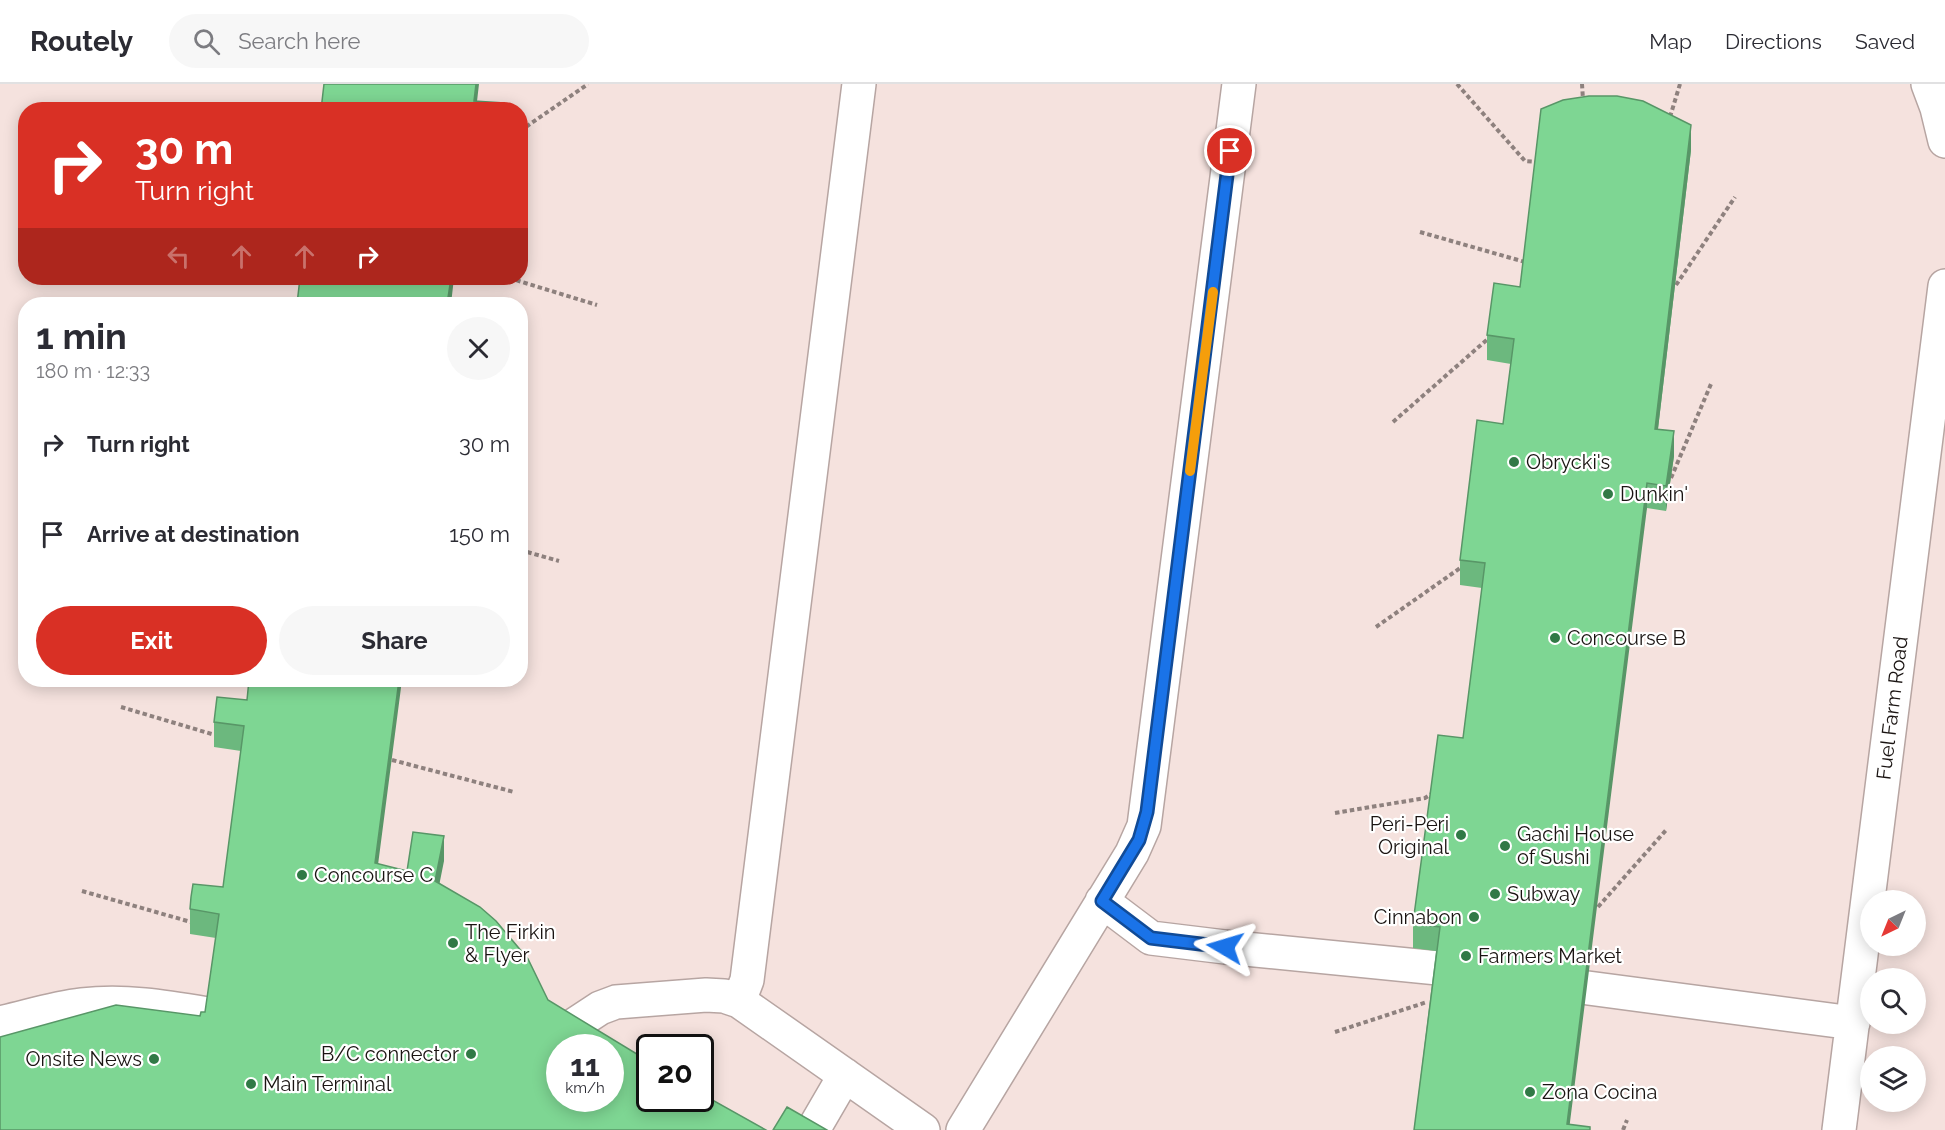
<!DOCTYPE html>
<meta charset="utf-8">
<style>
:root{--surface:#fff;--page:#f7f7f7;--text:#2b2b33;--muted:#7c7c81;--line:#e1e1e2;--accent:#d93025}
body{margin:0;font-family:Raleway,sans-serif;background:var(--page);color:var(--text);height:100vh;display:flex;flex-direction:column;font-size:22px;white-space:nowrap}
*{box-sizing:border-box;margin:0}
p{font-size:20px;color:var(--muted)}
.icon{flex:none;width:33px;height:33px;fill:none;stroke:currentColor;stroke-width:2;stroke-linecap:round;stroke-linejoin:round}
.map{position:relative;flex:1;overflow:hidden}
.details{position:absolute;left:18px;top:213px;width:510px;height:390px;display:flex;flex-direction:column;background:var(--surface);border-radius:24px;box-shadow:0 3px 15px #0003}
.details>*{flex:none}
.banner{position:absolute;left:18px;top:18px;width:510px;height:183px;border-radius:24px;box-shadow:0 3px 15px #0003;background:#d93025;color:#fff;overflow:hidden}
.needle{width:39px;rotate:223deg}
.fabs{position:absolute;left:1860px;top:806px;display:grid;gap:12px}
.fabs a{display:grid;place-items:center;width:66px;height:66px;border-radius:50%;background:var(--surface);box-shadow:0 3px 15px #0003;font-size:30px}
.speed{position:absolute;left:546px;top:950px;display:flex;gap:12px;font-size:30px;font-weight:700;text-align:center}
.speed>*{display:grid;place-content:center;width:78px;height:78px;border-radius:50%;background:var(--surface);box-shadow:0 3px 15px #0003;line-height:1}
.speed small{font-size:15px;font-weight:400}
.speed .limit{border:3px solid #111;border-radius:9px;background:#fff;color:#111}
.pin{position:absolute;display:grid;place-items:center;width:51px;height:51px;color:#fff;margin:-26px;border:3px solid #fff;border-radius:50%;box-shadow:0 2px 6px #0007}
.me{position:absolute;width:66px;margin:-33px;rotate:277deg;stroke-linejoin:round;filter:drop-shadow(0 0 4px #0008)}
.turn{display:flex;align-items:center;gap:21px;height:126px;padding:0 18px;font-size:27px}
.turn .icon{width:78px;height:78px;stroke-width:2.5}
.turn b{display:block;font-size:42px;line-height:51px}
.lanes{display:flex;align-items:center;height:57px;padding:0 18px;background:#0003;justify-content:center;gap:30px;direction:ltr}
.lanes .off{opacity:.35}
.round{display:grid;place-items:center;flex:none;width:63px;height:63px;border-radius:32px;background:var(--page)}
.summary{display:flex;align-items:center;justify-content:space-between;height:102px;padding:0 18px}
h1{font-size:36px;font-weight:700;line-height:45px}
.cta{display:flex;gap:12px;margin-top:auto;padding:12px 18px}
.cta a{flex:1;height:69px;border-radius:36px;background:var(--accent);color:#fff;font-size:24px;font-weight:700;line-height:69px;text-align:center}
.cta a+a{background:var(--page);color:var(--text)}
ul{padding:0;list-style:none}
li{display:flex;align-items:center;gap:18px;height:90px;padding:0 18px}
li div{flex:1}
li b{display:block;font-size:22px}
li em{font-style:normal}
header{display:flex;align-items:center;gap:36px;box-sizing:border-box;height:84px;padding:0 30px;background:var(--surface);border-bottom:2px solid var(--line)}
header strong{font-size:28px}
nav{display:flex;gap:33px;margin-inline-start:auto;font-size:21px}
.search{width:420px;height:54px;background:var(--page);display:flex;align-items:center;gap:15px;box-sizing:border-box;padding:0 21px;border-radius:33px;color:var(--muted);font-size:22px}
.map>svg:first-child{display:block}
</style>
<header>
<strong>Routely</strong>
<div class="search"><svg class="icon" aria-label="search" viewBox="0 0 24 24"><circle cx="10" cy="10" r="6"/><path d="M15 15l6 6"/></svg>Search here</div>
<nav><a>Map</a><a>Directions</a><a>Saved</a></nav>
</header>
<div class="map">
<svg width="1945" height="1046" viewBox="0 0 1945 1046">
<rect width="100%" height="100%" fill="#f5e2de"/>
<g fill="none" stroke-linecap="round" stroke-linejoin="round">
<defs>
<path id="minor" d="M1928,0L1937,24L1945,57
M1102,817L1151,854L1225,863L1438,884
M1588,904L1853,939
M739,917L747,896L859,0
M0,939C27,933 55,924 82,921C125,916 166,923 208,930
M562,949L600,924L616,918L706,911L724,912L739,917L923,1046
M813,1046L845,991
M963,1046L1132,769L1144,742L1239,0
M1839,1046L1945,202"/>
</defs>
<use href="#minor" stroke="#b7a5a2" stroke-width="36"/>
<path stroke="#8e817e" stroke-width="4" stroke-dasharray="4.5 3" stroke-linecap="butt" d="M1457,0L1525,77L1538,78
M1582,0L1583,16
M1670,33L1680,0
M520,47L588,0
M1420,148L1525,178
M509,194L597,221
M1676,201L1735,113
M1393,338L1490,253
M1671,394L1711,300
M520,466L559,477
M1376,543L1463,482
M121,623L215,651
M392,676L514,708
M1335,729L1425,714L1433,709
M82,807L191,838
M1598,823L1667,745
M1335,948L1427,918
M1623,1046L1627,1036"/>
<use href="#minor" stroke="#fff" stroke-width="33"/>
</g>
<path fill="#6cb87e" d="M1691,66L1658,345L1674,372L1666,427L1647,424L1414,1046L1436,867L1413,864V839L1463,654L1482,504L1460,501V476L1503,340L1511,280L1487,276V251L1520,203Z
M247,616L378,780L407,787L444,777L200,932L205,928L216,854L190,850V825L223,803L241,667L214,663V638Z"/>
<path fill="#589667" d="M476,0H479L476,26L474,17Z
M1691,41V66L1655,370V345Z
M451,194H454L451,220H447Z
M1674,347V372L1666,427V402Z
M1647,399V424L1569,1046L1567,1040Z
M399,596H402L375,804V779Z
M444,752V777L435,822V797Z"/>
<path fill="#7ed693" stroke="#589667" stroke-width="1.5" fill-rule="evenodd" d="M324,0H476L474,17L504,19V26H321Z
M1589,12H1617L1643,17L1691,41L1655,345L1674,347L1666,402L1647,399L1567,1040L1590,1043V1046H1414L1440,843L1413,839L1438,651L1463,654L1485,479L1460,476L1477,336L1503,340L1514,255L1487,251L1494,199L1520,203L1541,25L1563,16Z
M300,194H451L447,220H297Z
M249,596H399L375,779L407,787L413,748L444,752L435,797L480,823L496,837L528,875L548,916L650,978V1014H700V1009L766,1046H0V953L116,921L200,932L201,928H205L219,830L190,825L191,813L193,800L223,803L244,642L214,638L217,613L247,616ZM560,963H610V1014H560Z
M787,1023L827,1046H773Z"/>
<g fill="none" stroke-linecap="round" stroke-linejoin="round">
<defs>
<path id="route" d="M1225,863L1151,854L1102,817L1139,756L1147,728L1230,67"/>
</defs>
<use href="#route" stroke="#114b97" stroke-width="15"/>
<use href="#route" stroke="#1a73e8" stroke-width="10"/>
<path stroke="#f59e0b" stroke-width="10" d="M1190,387L1213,208"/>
</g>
<g fill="#317946" stroke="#fff" stroke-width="2">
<circle cx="1514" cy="378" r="6"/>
<circle cx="1608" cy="410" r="6"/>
<circle cx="1555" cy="554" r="6"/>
<circle cx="1461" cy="751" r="6"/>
<circle cx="1505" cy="762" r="6"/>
<circle cx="302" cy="791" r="6"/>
<circle cx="1495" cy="810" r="6"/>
<circle cx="1474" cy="833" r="6"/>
<circle cx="453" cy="859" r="6"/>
<circle cx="1466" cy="872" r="6"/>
<circle cx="471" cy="970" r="6"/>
<circle cx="154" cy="975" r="6"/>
<circle cx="251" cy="1000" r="6"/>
<circle cx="1530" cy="1008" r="6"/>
</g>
<g text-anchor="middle" stroke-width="4.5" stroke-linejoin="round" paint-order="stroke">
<g font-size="20" fill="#1a1412" stroke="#fff" text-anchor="start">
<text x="1526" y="385">Obrycki's</text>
<text x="1620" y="417">Dunkin'</text>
<text x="1567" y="561">Concourse B</text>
<text x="1449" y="747" text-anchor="end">Peri-Peri<tspan x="1449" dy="23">Original</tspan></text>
<text x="1517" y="757">Gachi House<tspan x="1517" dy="23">of Sushi</tspan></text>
<text x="314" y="798">Concourse C</text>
<text x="1507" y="817">Subway</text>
<text x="1462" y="840" text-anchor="end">Cinnabon</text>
<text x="465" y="855">The Firkin<tspan x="465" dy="23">&amp; Flyer</tspan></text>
<text x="1478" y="879">Farmers Market</text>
<text x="459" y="977" text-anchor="end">B/C connector</text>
<text x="142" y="982" text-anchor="end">Onsite News</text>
<text x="263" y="1007">Main Terminal</text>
<text x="1542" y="1015">Zona Cocina</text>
</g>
<g font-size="20" fill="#1a1412" stroke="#fff">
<text transform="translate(1892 624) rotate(-83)" y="7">Fuel Farm Road</text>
</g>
</g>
</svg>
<div class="fabs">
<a><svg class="needle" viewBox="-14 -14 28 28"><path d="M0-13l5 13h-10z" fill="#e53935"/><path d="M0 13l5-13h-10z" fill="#7c7c81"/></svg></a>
<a><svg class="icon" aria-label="search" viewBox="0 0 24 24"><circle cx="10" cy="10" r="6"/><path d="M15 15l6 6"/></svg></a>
<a><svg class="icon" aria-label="layers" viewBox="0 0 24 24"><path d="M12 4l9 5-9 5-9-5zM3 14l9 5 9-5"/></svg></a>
</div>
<div class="speed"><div>11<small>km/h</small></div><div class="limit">20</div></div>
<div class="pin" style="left:1230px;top:67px;background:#d93025"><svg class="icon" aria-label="arrive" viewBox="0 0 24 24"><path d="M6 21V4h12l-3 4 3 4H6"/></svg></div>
<svg class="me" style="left:1225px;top:863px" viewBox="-20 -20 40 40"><path d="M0-17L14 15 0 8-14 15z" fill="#1a73e8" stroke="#fff" stroke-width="4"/></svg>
<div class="banner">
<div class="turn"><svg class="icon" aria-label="right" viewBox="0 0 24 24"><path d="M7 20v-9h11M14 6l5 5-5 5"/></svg><div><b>30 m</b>Turn right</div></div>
<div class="lanes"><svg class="icon off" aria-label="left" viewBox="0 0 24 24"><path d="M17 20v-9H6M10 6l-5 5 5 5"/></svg><svg class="icon off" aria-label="ahead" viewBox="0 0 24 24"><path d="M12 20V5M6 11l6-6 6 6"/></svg><svg class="icon off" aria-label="ahead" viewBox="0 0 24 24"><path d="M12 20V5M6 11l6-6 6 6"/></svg><svg class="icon" aria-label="right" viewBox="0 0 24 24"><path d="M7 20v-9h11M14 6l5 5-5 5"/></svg></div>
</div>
<section class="details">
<div class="summary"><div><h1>1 min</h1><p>180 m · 12:33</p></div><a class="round"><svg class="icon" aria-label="close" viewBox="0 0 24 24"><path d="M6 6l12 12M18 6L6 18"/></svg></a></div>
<ul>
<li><svg class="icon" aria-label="right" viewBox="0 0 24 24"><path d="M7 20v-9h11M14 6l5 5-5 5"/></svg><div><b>Turn right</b></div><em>30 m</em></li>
<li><svg class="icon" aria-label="arrive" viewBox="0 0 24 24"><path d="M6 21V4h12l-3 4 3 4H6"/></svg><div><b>Arrive at destination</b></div><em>150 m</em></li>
</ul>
<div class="cta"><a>Exit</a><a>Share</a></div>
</section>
</div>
